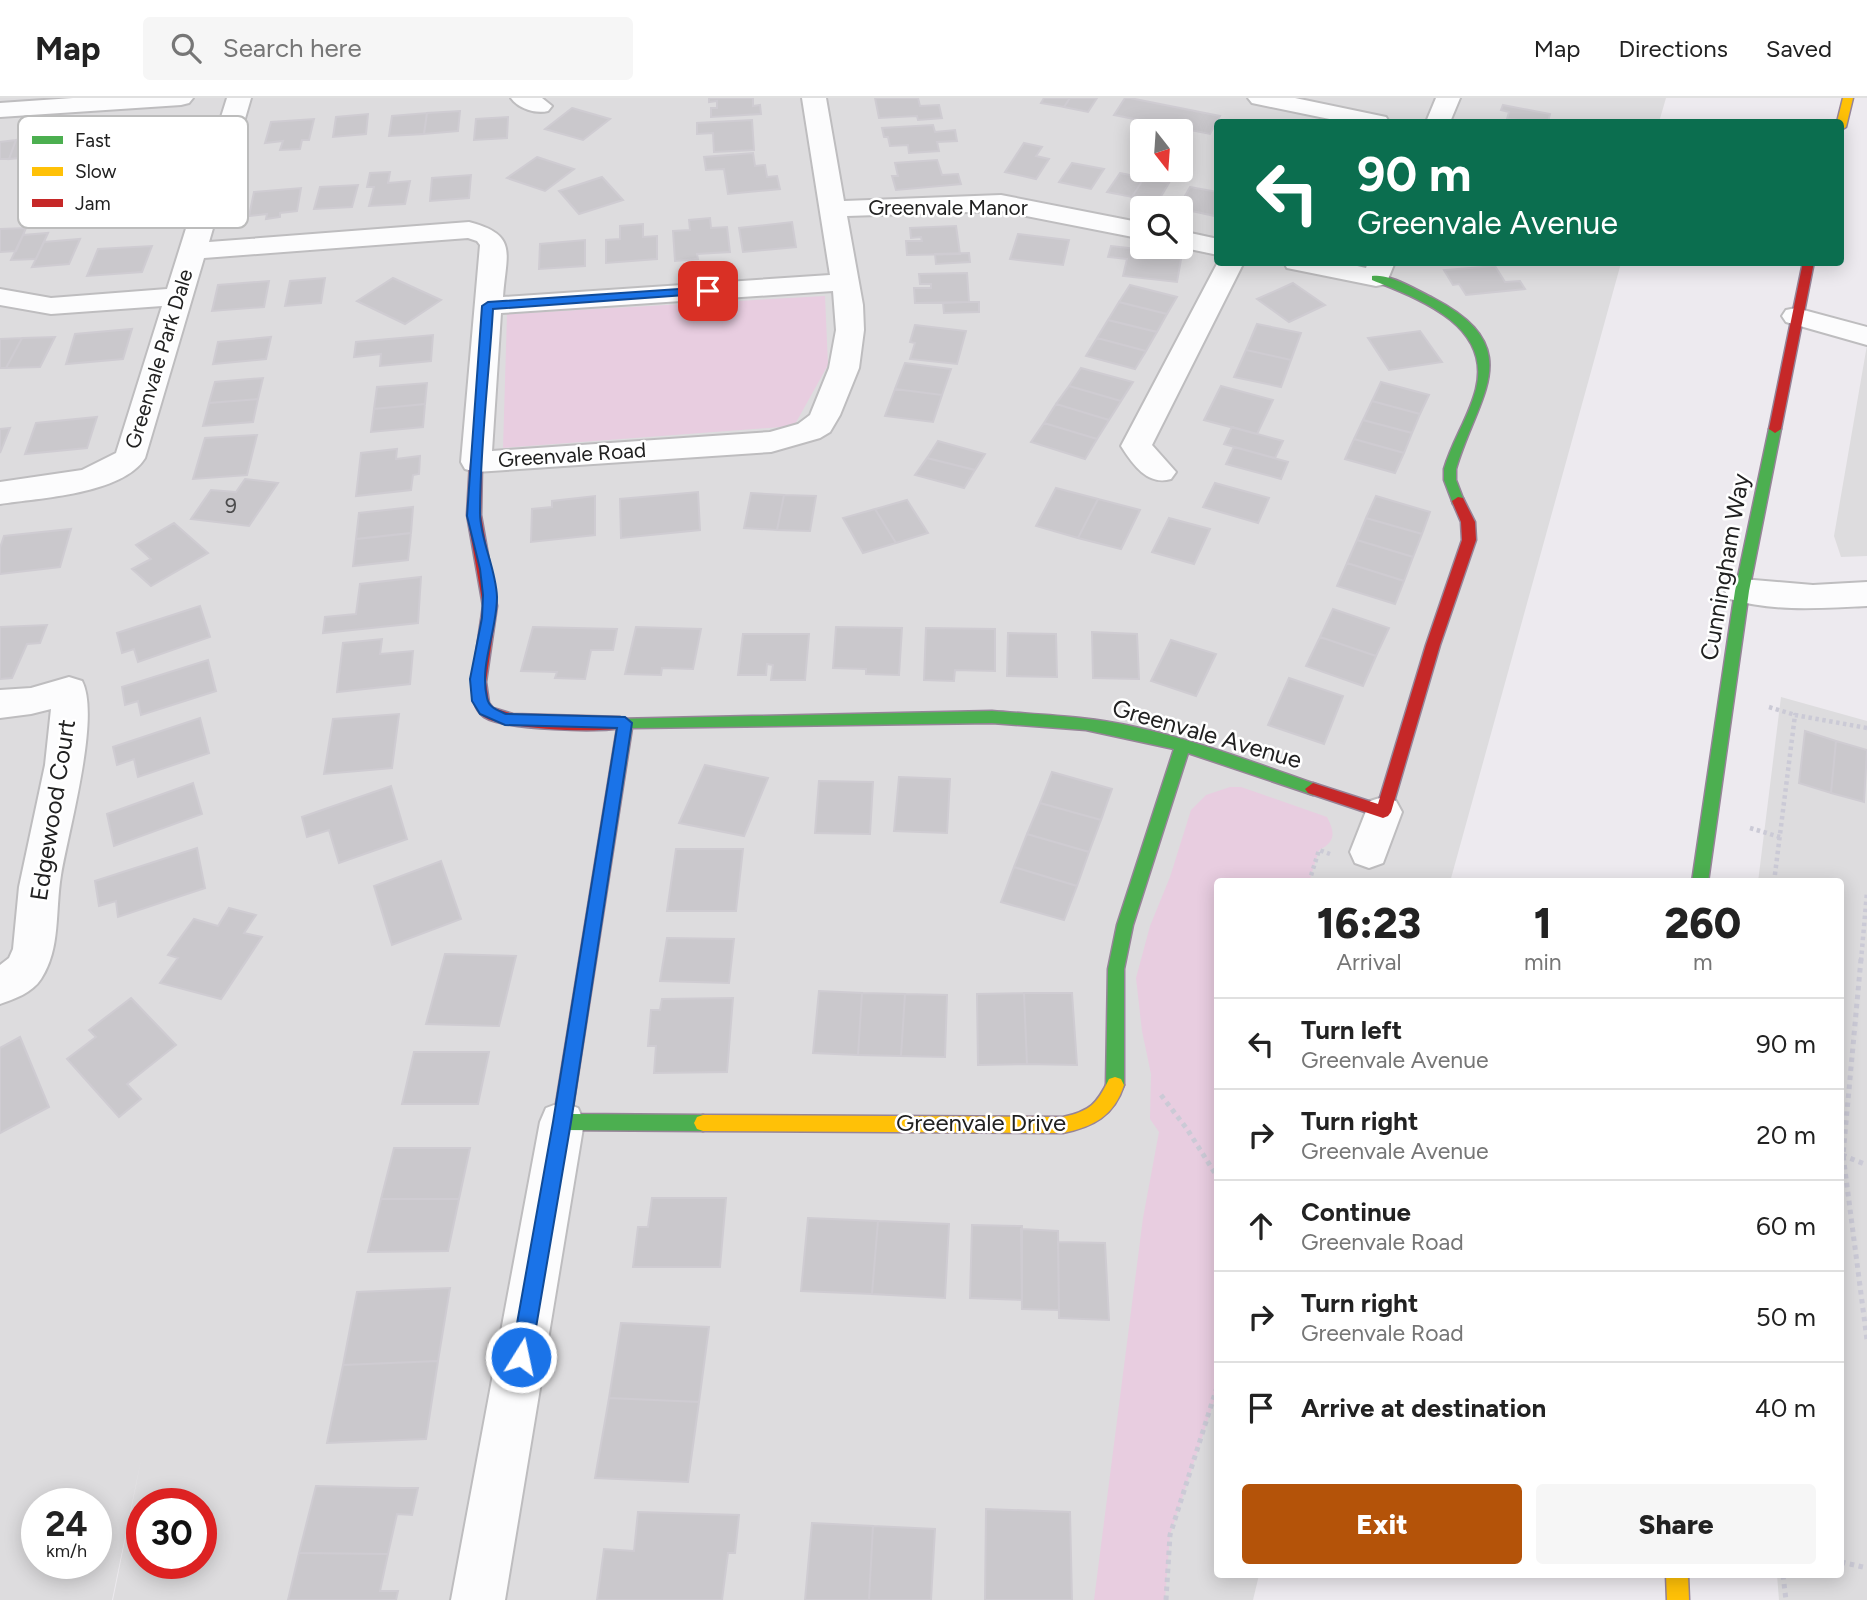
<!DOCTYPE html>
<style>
:root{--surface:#fff;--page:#f6f6f6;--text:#222;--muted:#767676;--line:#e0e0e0;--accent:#b45309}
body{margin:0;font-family:Figtree,sans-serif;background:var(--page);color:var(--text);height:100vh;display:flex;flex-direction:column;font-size:26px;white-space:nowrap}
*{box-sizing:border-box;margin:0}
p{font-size:23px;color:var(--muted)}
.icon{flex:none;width:38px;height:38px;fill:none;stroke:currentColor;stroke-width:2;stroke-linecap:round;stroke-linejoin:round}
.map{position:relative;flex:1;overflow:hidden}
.side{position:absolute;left:1214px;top:780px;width:630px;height:700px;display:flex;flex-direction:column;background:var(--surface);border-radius:7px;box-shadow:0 4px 18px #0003}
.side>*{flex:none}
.top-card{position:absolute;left:1214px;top:21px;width:630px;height:147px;border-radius:7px;box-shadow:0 4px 18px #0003;background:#0b6e4f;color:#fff;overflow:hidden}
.needle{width:46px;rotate:163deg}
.buttons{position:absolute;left:1130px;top:21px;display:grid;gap:14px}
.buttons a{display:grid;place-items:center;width:63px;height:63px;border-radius:7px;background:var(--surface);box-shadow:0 4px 18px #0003;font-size:35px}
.speed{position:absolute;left:21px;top:1390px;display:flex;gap:14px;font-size:35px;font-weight:700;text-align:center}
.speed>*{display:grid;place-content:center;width:91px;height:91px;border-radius:50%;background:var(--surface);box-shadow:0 4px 18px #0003;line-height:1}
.speed small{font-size:18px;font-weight:400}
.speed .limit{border:10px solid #d22;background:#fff;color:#111}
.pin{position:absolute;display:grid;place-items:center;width:60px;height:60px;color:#fff;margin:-30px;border-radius:14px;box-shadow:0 4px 10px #0006}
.me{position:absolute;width:77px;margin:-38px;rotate:10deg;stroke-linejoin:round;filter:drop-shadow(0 0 5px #0008)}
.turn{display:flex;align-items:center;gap:24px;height:147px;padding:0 28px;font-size:32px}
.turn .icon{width:91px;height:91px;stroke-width:2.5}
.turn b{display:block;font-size:49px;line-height:60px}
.eta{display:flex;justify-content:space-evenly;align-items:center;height:119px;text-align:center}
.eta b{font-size:42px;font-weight:800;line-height:49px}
.cta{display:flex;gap:14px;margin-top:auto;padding:14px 28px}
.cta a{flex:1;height:80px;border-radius:7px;background:var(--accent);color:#fff;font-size:28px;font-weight:800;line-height:80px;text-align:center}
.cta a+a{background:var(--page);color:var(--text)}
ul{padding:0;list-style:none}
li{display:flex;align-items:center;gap:21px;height:91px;padding:0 28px;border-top:2px solid var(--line)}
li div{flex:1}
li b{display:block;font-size:26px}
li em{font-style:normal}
header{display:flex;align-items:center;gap:42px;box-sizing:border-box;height:98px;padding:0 35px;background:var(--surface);border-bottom:2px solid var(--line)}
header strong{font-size:33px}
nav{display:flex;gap:38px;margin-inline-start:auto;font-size:24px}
.search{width:490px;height:63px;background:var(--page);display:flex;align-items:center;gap:18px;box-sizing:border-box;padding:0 24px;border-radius:7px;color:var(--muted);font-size:26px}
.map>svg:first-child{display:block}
</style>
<header>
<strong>Map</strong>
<div class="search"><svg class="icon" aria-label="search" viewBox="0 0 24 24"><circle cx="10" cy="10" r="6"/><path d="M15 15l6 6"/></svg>Search here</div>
<nav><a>Map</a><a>Directions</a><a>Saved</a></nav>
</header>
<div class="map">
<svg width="1867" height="1502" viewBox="0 0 1867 1502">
<rect width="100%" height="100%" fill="#edeaef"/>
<path fill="#dddcde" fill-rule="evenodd" d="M0,0H1666L1659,24H1218V164L1621,165L1450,784H1218V1477H1259L1253,1502H113L141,1362L112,1502H0ZM1143,33H1181V72H1143ZM1143,110H1181V149H1143ZM37,1405H96V1465H37ZM142,1405H201V1465H142Z
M1867,247V458L1841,459L1834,438Z
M1781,599L1867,623V1502H1779L1777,1477H1841V784H1758Z"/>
<path fill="#e8cde0" d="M825,198L828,267L794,328L503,350L507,216Z
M1230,689H1241L1327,719C1335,734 1336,744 1319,752L1309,784H1218V1291L1170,1437L1165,1502H1094L1143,1120L1159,1034L1150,1021L1151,976L1142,933L1136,880L1150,828L1170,779L1191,712L1206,697Z"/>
<path fill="#cac8cc" stroke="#cfccd2" stroke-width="2" d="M709,0H753V8L760,7L761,16L711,19V10H717V3L709,4Z
M875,0H918L920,8L939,7L942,20L918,22L917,18L879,20Z
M1044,0H1070L1064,9L1041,5Z
M1070,0H1097L1088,14L1064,9Z
M1125,0H1130L1220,18L1210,36L1114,17Z
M1503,7L1550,16L1548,24L1507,21L1509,14L1501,12Z
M572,10L610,21L583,42L545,31Z
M460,13L458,33L424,36L427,15Z
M427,15L424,36L389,38L392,18Z
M368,16L366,36L333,39L336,19Z
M508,19L507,40L474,42L476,21Z
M314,21L309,42H302L300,51L280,52L283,43L265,45L271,24Z
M752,22L754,52L714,54L713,35L697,36V25Z
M933,27L935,34L955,32L957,43L937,44L939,53L909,55L908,47L890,48L888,39H884L882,30Z
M47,40L40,58L9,61L16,42Z
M16,42L9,61H0V44Z
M1024,45L1042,49L1036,58L1049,61L1036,81L1005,74Z
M753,55L755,68L765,67L767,79L777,78L780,91L728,96L724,71L706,72L704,59Z
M537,59L574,71L545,93L507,80Z
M937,62L942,77L958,76L961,86L896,92L892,78H898L895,65Z
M1072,65L1104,71L1091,91L1059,84Z
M390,74L388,85L410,83L405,106L369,108L374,89H367L370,75Z
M1120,75L1144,80L1132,99L1107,94Z
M471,77L469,100L430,103L432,80Z
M602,79L623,102L579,116L559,93Z
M1144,80L1169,85L1157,105L1132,99Z
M358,87L352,109L314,111L320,89Z
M1190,89L1218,94V112L1215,118L1178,110Z
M301,90L297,113L280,115V119L266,121L267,116L249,118L254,94Z
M710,120L711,130L727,129L730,154L697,156L698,161L675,163L673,133L690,132L689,122Z
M792,124L796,149L743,154L739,130Z
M643,126V139L657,138V161L606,165V142L620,141V128Z
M956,128L960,156L907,157L906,143H922L921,139L911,140L910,130Z
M26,130L16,153L0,154V131Z
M48,135L36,161L11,162L23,137Z
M1018,136L1069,142L1063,167L1010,161Z
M80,141L69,166L32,169L44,144Z
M585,142V168L539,171L540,146Z
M152,148L142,174L87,178L98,151Z
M1111,148L1182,156L1177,184L1123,178L1127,161L1108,159Z
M969,155L970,164L936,166L935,156Z
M1495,168L1505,184L1520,183L1525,191L1466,197L1459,186L1453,187L1444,172Z
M967,175L969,204L915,205L914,190H931V186H920L919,176Z
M325,180L321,205L285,208L290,183Z
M393,180L441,202L405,226L357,203Z
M269,183L264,209L212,213L218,187Z
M1293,185L1325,207L1289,224L1257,201Z
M1130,187L1177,199L1167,216L1119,204Z
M969,204H979V214L944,215L943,205Z
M1119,204L1167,216L1157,234L1108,222Z
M1108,222L1157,234L1146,253L1097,240Z
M1257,226L1301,235L1291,262L1246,252Z
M915,227L966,233L957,266L910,261L915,245L910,244Z
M132,231L123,261L66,266L75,236Z
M1420,233L1442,264L1389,272L1368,240Z
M433,237L431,263L380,268L381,256L354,259L356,244Z
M55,239L40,269L6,270L22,240Z
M271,239L266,261L213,266L218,244Z
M22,240L6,270H0V241Z
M1097,240L1146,253L1135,271L1086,258Z
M1246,252L1291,262L1281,289L1234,279Z
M905,265L951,271L942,297L895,291Z
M1081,270L1133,284L1121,303L1069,288Z
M263,280L258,301L209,305L215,284Z
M1381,284L1429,297L1420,316L1372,303Z
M427,285L425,306L374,311L377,289Z
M1069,288L1121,303L1109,322L1056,306Z
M1221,288L1273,302L1257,336L1204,322Z
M895,291L942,297L933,324L885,318Z
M258,301L253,324L203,328L209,305Z
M1372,303L1420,316L1412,335L1363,322Z
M425,306L423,329L371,334L374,311Z
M1056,306L1109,322L1097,341L1044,325Z
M97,319L87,350L25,356L36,325Z
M1363,322L1412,335L1404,355L1354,341Z
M1044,325L1097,341L1085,361L1031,344Z
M1232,329L1283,343L1275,360L1224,346Z
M10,330L0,355V331Z
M257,337L247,377L193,381L205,340Z
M1354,341L1404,355L1395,375L1345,361Z
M938,343L985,356L975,372L927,360Z
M1234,349L1288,364L1281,381L1226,366Z
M397,351L396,361L420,358L419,376L413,377L411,392L356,398L361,355Z
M927,360L975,372L964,390L915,377Z
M245,381L278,385L249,428L191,421L211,392L236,394Z
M1215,385L1269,400L1258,425L1203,409Z
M1056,390L1098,401L1078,440L1036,428Z
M698,394L700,432L621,440L620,401Z
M751,395L784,397L777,432L744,430Z
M784,397L816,398L810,433L777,432Z
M595,398V437L531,444L532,411L552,409V403Z
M1376,398L1430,414L1422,436L1366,420Z
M1098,401L1140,412L1121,451L1078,440Z
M907,402L928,435L896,445L875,411Z
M413,409L411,435L356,441L359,415Z
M875,411L896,445L863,455L843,420Z
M1169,420L1210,431L1194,466L1152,454Z
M1366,420L1422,436L1413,459L1357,442Z
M174,425L208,455L151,488L132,471L151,461L136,447Z
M71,431L60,469L0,476V450L4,438Z
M411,435L408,462L353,468L356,441Z
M1357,442L1413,459L1404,483L1347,465Z
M1347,465L1404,483L1395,506L1337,488Z
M421,479L418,525L323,535L325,519L356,516L360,486Z
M200,508L210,539L138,564L134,551L122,555L117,535Z
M1333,511L1389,530L1376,558L1320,539Z
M47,527L40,545L27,546L12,580L0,581V529Z
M533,529L617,531L613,552H591L585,581L555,580L557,574L521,573Z
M636,529L701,531L693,571L662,570L661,577L625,576Z
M836,529L902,530L899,577L866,576V571L833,570Z
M926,530L995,531V573L955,572L954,583L924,582Z
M1092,534L1137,536L1139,581L1093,580Z
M1008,535L1056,536L1057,579L1007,578Z
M743,536H809L805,582H771L773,567L767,566L766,577H738Z
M1320,539L1376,558L1363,588L1306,568Z
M382,541L380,556L413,553L410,586L337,594L343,545Z
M1171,542L1216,556L1196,598L1151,583Z
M208,562L216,593L141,617L138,603L125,607L122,589Z
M1289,580L1343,598L1324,646L1268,627Z
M399,616L392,670L324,676L333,621Z
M200,620L209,655L138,679L134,661L117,667L113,649Z
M1805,633L1836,643L1831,695L1799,685Z
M1836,643L1867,652L1864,704L1831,695Z
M705,667L768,680L744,738L679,725Z
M1052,674L1112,691L1101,722L1040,705Z
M899,679L950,681L947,735L894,733Z
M819,683L873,684L870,736L815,735Z
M193,685L202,716L114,748L107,716Z
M391,688L407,741L339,765L329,732L307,739L302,719Z
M1040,705L1101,722L1089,754L1027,736Z
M1027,736L1089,754L1077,788L1014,769Z
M197,750L205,790L118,819L116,803L99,808L95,783Z
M676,751H743L736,813H667Z
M441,763L461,821L392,847L374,788Z
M1014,769L1077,788L1064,822L1001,804Z
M229,810L256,817L244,835L262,839L221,901L160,885L178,860L168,857L194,821L218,828Z
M667,840L734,841L729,885L660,883Z
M445,856L516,858L499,928L426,926Z
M819,893L862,895L858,957L813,955Z
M862,895L905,896L901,958L858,957Z
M1024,895L1027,966L978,967L977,896Z
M1024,895H1072L1077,967L1027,966Z
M905,896L947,897L945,959L901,958Z
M131,900L176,947L127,986L141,1001L119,1019L67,961L96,939L89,932Z
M733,900L727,974L654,975L656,948H648L651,912H660L662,901Z
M20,939L49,1009L0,1035V950Z
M414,954H489L478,1006H402Z
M394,1050H470L459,1101H381Z
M652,1100H726L720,1169H633L638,1129H648Z
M381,1101H459L448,1153L368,1154Z
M808,1120L878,1123L872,1196L801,1193Z
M878,1123L949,1126L945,1200L872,1196Z
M972,1127L1022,1128V1202L970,1200Z
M1021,1131L1058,1133L1059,1212L1022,1211Z
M1058,1144L1105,1145L1109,1222L1059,1220Z
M450,1190L438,1263L343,1267L357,1194Z
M621,1225L709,1229L699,1304L609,1300Z
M438,1263L426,1341L327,1345L343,1267Z
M609,1300L699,1304L688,1384L595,1380Z
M316,1388L402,1390H418L412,1417L397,1416L388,1456L299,1455Z
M986,1411L1070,1414L1072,1502H985Z
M638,1414L739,1417L735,1455H728L722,1502H597L604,1451L634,1453Z
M812,1425L873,1428L869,1502H805Z
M873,1428L935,1431L931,1502H869Z
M299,1455L388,1456L380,1493H398L396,1502H288Z"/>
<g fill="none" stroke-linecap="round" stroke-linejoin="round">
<defs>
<path id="street" d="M73,0H193L189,5L181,7L0,19V5Z
M227,0H251L209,144L469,124C519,137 506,155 503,199L830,177L802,0H826L844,103L1001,97L1143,125V141L1001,113L847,118L863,207L864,232L859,270L840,317L830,334L820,340L771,354L476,374L465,371L461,364L480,147L477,143L468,140L204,160L145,360C123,396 39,400 0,406V384L82,372L116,355L162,208L51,216L0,207V191L51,200L167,191ZM833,193L836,232L829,270L810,317L798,326L770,334L492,353L501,215Z
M511,0H542L552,8L548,13C536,16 519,11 511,0Z
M1248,0H1295L1386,19L1389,24H1344L1252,5Z
M1436,0H1460L1450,24H1426Z
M1181,133L1218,141V157L1180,149Z
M1218,164H1244L1152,347L1176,374L1171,381C1148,388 1133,367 1121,348Z
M1284,164H1340L1366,170L1368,164H1395L1386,186L1376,188L1287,170Z
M1796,210L1867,229V247L1786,224L1782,218L1786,212Z
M1742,481L1813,487L1867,484V508C1823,510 1773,514 1730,501L1725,493L1730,485Z
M69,579L82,583C101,618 68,734 61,777C55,813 61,850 41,881C32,895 14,901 0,906V867L9,860L13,851L19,789L45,667L51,611L31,616L0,620V592L31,590Z
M1383,699L1396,703L1402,714L1383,765L1369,770L1355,765L1350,754L1370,703Z
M562,1004L578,1010L584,1024L505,1502H451L540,1024L546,1010Z"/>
<path id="fast" d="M1372,178C1390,175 1416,192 1433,200C1530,250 1477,298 1456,371V382L1464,403L1463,406H1453L1452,403L1444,382V371C1452,343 1469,319 1476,291C1492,227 1419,201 1372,182Z
M1775,327L1781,331L1749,493L1708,784H1692L1735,493L1769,331Z
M992,613C1040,617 1088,618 1135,629C1198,643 1258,666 1318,687L1321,691L1313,697L1188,655L1133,827L1124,871V987L1121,993L1115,995L1109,993L1106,987L1108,871L1117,827L1174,651L1086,632L992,625L632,630L572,1016L703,1017L709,1019L712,1025L709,1031L703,1033L562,1032L556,1030L553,1024L617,630L613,625L615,621Z"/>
<path id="slow" d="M1843,0H1853L1846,29L1841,32V24H1837Z
M1115,979L1121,981L1124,987C1114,1018 1093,1029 1063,1035L703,1033L697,1031L694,1025L697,1019L703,1017L1063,1019C1090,1013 1097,1006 1109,981Z
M1666,1477H1688L1689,1502H1667Z"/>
<path id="jam" d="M1803,164H1814L1781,331L1775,335L1769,331Z
M476,360L482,364L481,417L497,508L486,584L489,605L493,610L513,616L620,619L627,625L625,629C604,636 502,631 484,619C473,611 472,596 472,584L483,508L467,417L470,364Z
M1458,399L1463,400L1475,424L1476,442L1440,547L1391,714L1388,718L1383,720L1308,695L1305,691L1313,685L1378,706L1426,547L1462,442L1461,424L1452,403Z"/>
</defs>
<use href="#street" stroke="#bebdbf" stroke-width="4"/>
<use href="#fast" stroke="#968498" stroke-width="3"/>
<use href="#slow" stroke="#968498" stroke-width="3"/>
<use href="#jam" stroke="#968498" stroke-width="3"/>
<path stroke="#cbcad6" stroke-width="4.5" stroke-dasharray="3.5 3.5" stroke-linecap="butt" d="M1769,609L1795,617
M1750,730L1780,739
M1309,784L1319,752L1330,756
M1774,784L1795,617L1867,630
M1861,863L1867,794"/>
<path stroke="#cbcad6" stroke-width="5" stroke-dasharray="4.5 4.5" stroke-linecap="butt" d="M1861,861L1843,1057L1867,1242
M1161,997L1187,1031L1218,1080
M1842,1057L1867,1067
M1841,1464L1867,1470
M1783,1477L1786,1502
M1166,1502L1170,1437L1218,1286"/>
<use href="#street" fill="#fcfcfd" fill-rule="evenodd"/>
<use href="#fast" fill="#4caf50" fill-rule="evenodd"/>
<use href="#slow" fill="#ffc107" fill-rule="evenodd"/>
<use href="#jam" fill="#c62828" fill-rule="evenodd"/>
</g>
<path fill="#1a73e8" stroke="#114b97" stroke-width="2" d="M708,189L712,190V195L493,211C489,278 480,347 480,415C480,442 496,470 497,499C497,533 479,567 487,600C489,610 498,612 506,616L625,619L632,625L571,1024L531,1259L528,1266L521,1269L514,1266L511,1259L553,1024L617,630L505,627L480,616L472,603L470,581L482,520L483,497L480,471L467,418L482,208L488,204Z"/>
<g text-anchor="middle" stroke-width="5" stroke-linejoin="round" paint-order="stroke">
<g font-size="21" fill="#212121" stroke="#fff">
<text x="948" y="117">Greenvale Manor</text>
<text transform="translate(159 261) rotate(-73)" y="7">Greenvale Park Dale</text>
<text transform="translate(572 357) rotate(-4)" y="7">Greenvale Road</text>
</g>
<g font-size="21" fill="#4b4b4c">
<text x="231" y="415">9</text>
</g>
<g font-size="24" fill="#212121" stroke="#fff">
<text transform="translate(1725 469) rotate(-80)" y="8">Cunningham Way</text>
<text transform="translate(1207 636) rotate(16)" y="8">Greenvale Avenue</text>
<text transform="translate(53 712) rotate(-81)" y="8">Edgewood Court</text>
<text x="981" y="1033">Greenvale Drive</text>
</g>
</g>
<rect x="18" y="18" width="230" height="112" rx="10" fill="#fff" stroke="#bcbcbc" stroke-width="2"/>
<rect x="32" y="38" width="31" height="8" fill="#4caf50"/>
<rect x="32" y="69" width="31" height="9" fill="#ffc107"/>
<rect x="32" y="101" width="31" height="8" fill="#c62828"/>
<g font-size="19" fill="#212121">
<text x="75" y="49">Fast</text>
<text x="75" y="80">Slow</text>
<text x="75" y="112">Jam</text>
</g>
</svg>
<div class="buttons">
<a><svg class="needle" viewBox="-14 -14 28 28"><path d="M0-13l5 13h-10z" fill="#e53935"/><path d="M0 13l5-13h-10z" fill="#767676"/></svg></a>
<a><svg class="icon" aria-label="search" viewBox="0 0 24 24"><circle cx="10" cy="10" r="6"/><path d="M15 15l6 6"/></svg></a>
</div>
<div class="speed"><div>24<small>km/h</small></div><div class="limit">30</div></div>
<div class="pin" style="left:708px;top:193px;background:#d93025"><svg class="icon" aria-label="arrive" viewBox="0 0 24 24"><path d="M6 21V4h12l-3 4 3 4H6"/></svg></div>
<svg class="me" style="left:521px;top:1259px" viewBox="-20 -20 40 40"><circle r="17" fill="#1a73e8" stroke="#fff" stroke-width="3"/><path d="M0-11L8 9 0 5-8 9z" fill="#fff"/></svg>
<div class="top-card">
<div class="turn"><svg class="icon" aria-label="left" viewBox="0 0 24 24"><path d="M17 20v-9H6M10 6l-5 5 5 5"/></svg><div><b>90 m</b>Greenvale Avenue</div></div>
</div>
<section class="side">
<div class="eta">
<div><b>16:23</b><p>Arrival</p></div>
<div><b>1</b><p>min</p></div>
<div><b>260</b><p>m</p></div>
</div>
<ul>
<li><svg class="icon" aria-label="left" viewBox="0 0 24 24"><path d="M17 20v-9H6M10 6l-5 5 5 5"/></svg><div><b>Turn left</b><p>Greenvale Avenue</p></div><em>90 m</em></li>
<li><svg class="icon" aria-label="right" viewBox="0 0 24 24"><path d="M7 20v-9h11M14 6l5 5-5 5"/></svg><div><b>Turn right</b><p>Greenvale Avenue</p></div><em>20 m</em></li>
<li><svg class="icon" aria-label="ahead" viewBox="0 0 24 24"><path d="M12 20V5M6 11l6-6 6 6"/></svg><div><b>Continue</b><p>Greenvale Road</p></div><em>60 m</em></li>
<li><svg class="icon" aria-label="right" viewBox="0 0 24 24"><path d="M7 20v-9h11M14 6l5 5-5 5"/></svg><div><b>Turn right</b><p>Greenvale Road</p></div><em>50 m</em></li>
<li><svg class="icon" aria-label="arrive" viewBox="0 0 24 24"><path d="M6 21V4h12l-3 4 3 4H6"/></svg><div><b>Arrive at destination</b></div><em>40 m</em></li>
</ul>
<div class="cta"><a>Exit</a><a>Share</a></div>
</section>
</div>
